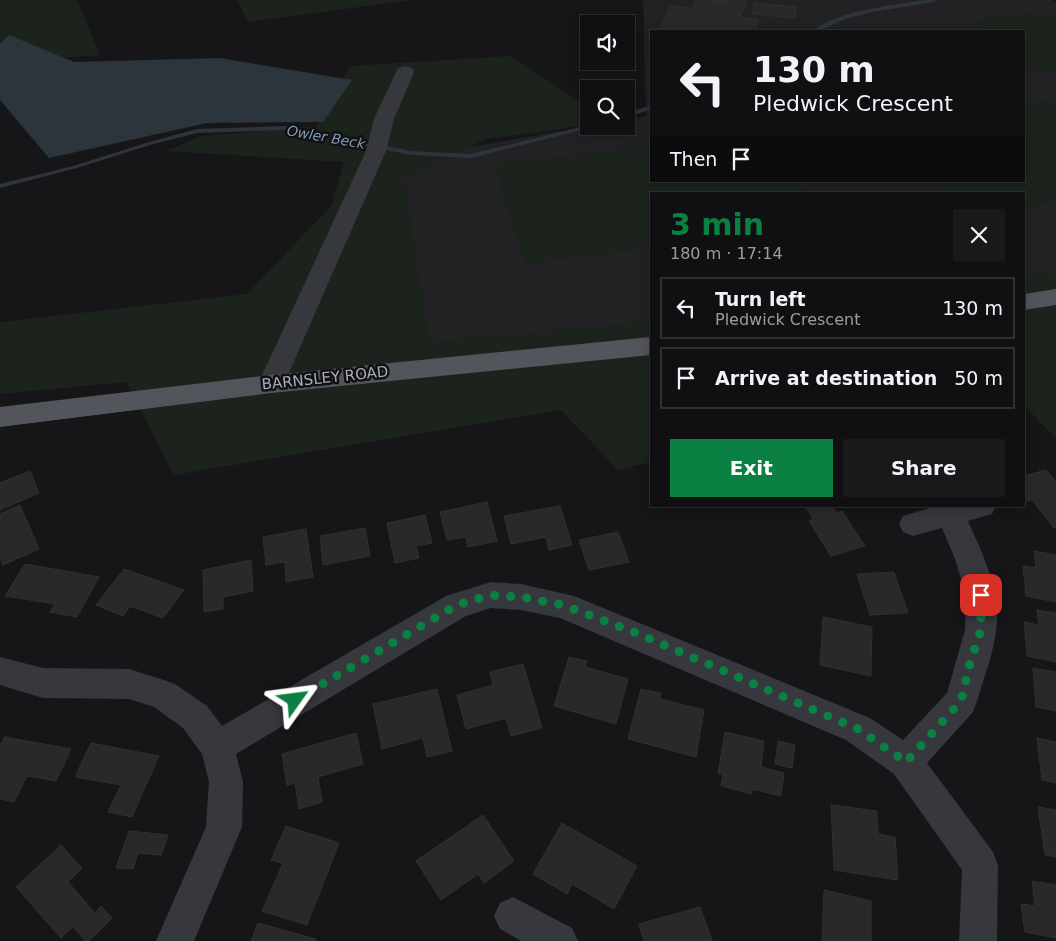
<!DOCTYPE html>
<meta charset="utf-8">
<style>
:root{--surface:#101012;--page:#19191b;--text:#f1f3f6;--muted:#9c9d9f;--line:#303032;--accent:#0b8043}
body{margin:0;font-family:"DejaVu Sans",sans-serif;background:var(--page);color:var(--text);height:100vh;display:flex;flex-direction:column;font-size:19px;white-space:nowrap}
*{box-sizing:border-box;margin:0}
p{font-size:16px;color:var(--muted)}
.icon{flex:none;width:28px;height:28px;fill:none;stroke:currentColor;stroke-width:2;stroke-linecap:round;stroke-linejoin:round}
.map{position:relative;flex:1;overflow:hidden}
.side{position:absolute;left:650px;top:192px;width:375px;height:315px;display:flex;flex-direction:column;background:var(--surface);border-radius:0px;box-shadow:0 2px 12px #0003,0 0 0 1px var(--line)}
.side>*{flex:none}
.guide{position:absolute;left:650px;top:30px;width:375px;height:152px;border-radius:0px;box-shadow:0 2px 12px #0003,0 0 0 1px var(--line);background:#101012;color:var(--text);overflow:hidden}
.buttons{position:absolute;left:580px;top:15px;display:grid;gap:10px}
.buttons a{display:grid;place-items:center;width:55px;height:55px;border-radius:0px;background:var(--surface);box-shadow:0 2px 12px #0003,0 0 0 1px var(--line);font-size:25px}
.pin{position:absolute;display:grid;place-items:center;width:42px;height:42px;color:#fff;margin:-21px;border-radius:10px;box-shadow:0 2px 8px #0006}
.me{position:absolute;width:55px;margin:-28px;rotate:59deg;stroke-linejoin:round;filter:drop-shadow(0 0 4px #0008)}
.turn{display:flex;align-items:center;gap:18px;height:105px;padding:0 20px;font-size:22px}
.turn .icon{width:65px;height:65px;stroke-width:2.5}
.turn b{display:block;font-size:35px;line-height:42px}
.then{display:flex;align-items:center;height:48px;padding:0 20px;background:#0003;gap:10px;font-size:19px}
.round{display:grid;place-items:center;flex:none;width:52px;height:52px;border-radius:0px;background:var(--page)}
.headline{display:flex;align-items:center;justify-content:space-between;height:85px;padding:0 20px}
h1{font-size:30px;font-weight:700;line-height:38px;color:var(--accent)}
.primary-button{display:flex;gap:10px;margin-top:auto;padding:10px 20px}
.primary-button a{flex:1;height:58px;border-radius:0px;background:var(--accent);color:#fff;font-size:20px;font-weight:700;line-height:58px;text-align:center}
.primary-button a+a{background:var(--page);color:var(--text)}
ul{padding:0;list-style:none}
li{display:flex;align-items:center;gap:15px;height:62px;margin:0 10px 8px;padding:0 10px;border:2px solid var(--line);border-radius:0px}
li div{flex:1}
li b{display:block;font-size:19px}
li em{font-style:normal}
.map>svg:first-child{display:block}
</style>
<div class="map">
<svg width="1056" height="941" viewBox="0 0 1056 941">
<rect width="100%" height="100%" fill="#161618"/>
<path fill="#222225" fill-rule="evenodd" d="M643,0H1052L1056,2V297L1024,302V194H651V346L271,384L370,165L589,126H626V119L646,116ZM651,31H1024V181H651Z"/>
<path fill="#1c231d" d="M0,0H77L100,55L0,62Z
M237,0H412L248,22Z
M1042,11L1046,15L1053,14L1056,17V72L1038,74L1034,69L1024,70V31H987L978,22L986,21L983,18Z
M511,56L589,108V125L486,139L404,179L430,342L651,321V462L618,470L561,410L174,475L126,382L0,394V322L247,294L331,206L344,162L167,151L201,136L317,126L350,66Z
M1056,99V200L1024,210V194H947L937,181H1024V104Z
M651,146V181H798L806,194H651V248L525,264L494,164Z
M1045,274L1056,275V439L1024,405V277Z"/>
<path fill="#2c353c" d="M9,35L74,62L220,58L352,80L323,122L207,123L49,158L0,100V44Z"/>
<g fill="none" stroke-linecap="round" stroke-linejoin="round">
<path fill="#2c353c" fill-rule="evenodd" d="M924,0H937L934,2L872,12L845,19L819,31H812C841,10 889,6 924,0Z
M651,105V109L626,118V114Z
M589,125L597,126L471,158L411,155L288,130L197,133L150,145L77,168L0,188V184L73,166L146,143L197,129L288,126L411,151L471,154Z"/>
</g>
<path fill="#29292c" stroke="#303034" d="M696,0L747,1L740,17L759,20L754,31L659,30L671,6L692,9Z
M754,3L796,7L795,18L753,14Z
M1046,470L1056,481V527L1054,528L1032,500L1025,502L1024,500V476Z
M30,471L39,493L0,510V483Z
M487,502L497,541L468,547L466,537L447,540L440,512Z
M20,505L39,549L3,565L0,557V514Z
M560,506L572,545L549,550L546,537L511,544L504,516Z
M805,506H832L837,513L842,511L865,546L831,556L809,521L813,519Z
M425,515L432,543L416,546L419,558L395,563L387,523Z
M365,528L370,556L323,565L320,536Z
M306,529L313,577L286,582L285,562L266,565L263,537Z
M618,532L629,562L589,570L579,540Z
M1034,551L1056,555V602L1026,596L1023,566L1036,568Z
M251,560L253,591L223,597V609L204,612L203,570Z
M25,564L99,577L77,617L50,612L55,604L5,596Z
M124,569L184,590L163,618L130,606L123,616L96,605Z
M894,572L908,613L870,615L857,574Z
M1037,610L1056,613V662L1027,656L1024,622L1039,625Z
M823,617L872,627L871,676L820,665Z
M569,657L587,661L585,667L628,679L616,724L554,706Z
M523,664L542,728L511,736L506,718L466,729L457,695L493,685L490,672Z
M1033,668L1056,672V711L1036,707Z
M437,689L452,751L427,757L423,738L382,749L373,704Z
M641,689L661,693L660,699L704,710L696,757L628,739Z
M725,732L764,741L761,767L784,773L781,796L752,789V794L721,786L723,774H718Z
M356,733L363,764L318,777L322,802L299,809L295,783L287,785L282,754Z
M5,737L71,749L56,781L27,776L14,802L0,799V745Z
M1037,738L1056,742V783L1042,780Z
M778,741L795,745L792,768L775,764Z
M91,743L159,756L132,817L108,812L121,785L75,777Z
M831,805L877,811L878,834L895,837L898,880L834,870Z
M1038,807L1056,810V857L1045,855Z
M483,815L514,861L484,883L478,874L441,900L416,861Z
M562,823L637,866L614,909L572,884L567,894L533,874Z
M286,826L339,843L307,925L262,911L283,863L271,860Z
M129,831L168,835L161,855L138,853L133,869L116,868Z
M61,845L82,868L68,882L95,913L101,906L112,918L89,941H85L73,927L61,938L16,887Z
M1032,881L1056,885V938L1025,932L1021,904L1035,906Z
M824,890L871,901V941H822Z
M700,907L712,941H644L639,924Z
M258,923L316,939L315,941H251Z"/>
<g fill="none" stroke-linecap="round" stroke-linejoin="round">
<path fill="#37383d" fill-rule="evenodd" d="M405,66L412,68L414,72L394,119L386,151L284,384L280,391L271,393L262,391L258,384L366,151L374,119L396,72L398,68Z
M937,506H996L992,514L968,521C983,555 1002,592 996,631C993,654 984,678 977,701L973,712L927,763L993,852L998,865L997,941H959L962,870L894,774L846,740L560,618L521,610L491,608L466,616L236,754L243,782L242,827L194,941H156L206,827L209,782L202,754L183,728L154,707L129,699L43,698L0,685V657L43,668L129,669L164,680L175,684L207,706L222,726L446,596L491,582L521,584L574,596L870,718L903,740L947,693L965,630L966,595L955,559L942,528L913,536L903,532L899,524L903,516Z
M513,897L572,928L578,941H521L500,929L494,916L500,903Z"/>
<path fill="#53555c" fill-rule="evenodd" d="M1056,289V305L1024,310V294Z
M651,337V355L271,393L0,427V407L271,375Z"/>
</g>
<g fill="none" stroke-linecap="round" stroke-linejoin="round">
<path stroke="#0b8043" stroke-width="9" stroke-dasharray="0 16.2" d="M295,700L457,605L491,595L521,597L563,605L634,632L858,729L906,762L961,701L970,663L981,630V595"/>
</g>
<g text-anchor="middle" stroke-width="5" stroke-linejoin="round" paint-order="stroke">
<g font-size="14" font-style="italic" fill="#8099b2" stroke="#111113">
<text transform="translate(326 137) rotate(10)" y="5">Owler Beck</text>
</g>
<g font-size="15" fill="#a8adb8" stroke="#111113">
<text transform="translate(325 378) rotate(-6)" y="5">BARNSLEY ROAD</text>
</g>
</g>
</svg>
<div class="buttons">
<a><svg class="icon" aria-label="sound" viewBox="0 0 24 24"><path d="M4 9h4l5-4v14l-5-4H4zM17 9q2 3 0 6"/></svg></a>
<a><svg class="icon" aria-label="search" viewBox="0 0 24 24"><circle cx="10" cy="10" r="6"/><path d="M15 15l6 6"/></svg></a>
</div>
<div class="pin" style="left:981px;top:595px;background:#d93025"><svg class="icon" aria-label="arrive" viewBox="0 0 24 24"><path d="M6 21V4h12l-3 4 3 4H6"/></svg></div>
<svg class="me" style="left:295px;top:700px" viewBox="-20 -20 40 40"><path d="M0-17L14 15 0 8-14 15z" fill="#0b8043" stroke="#fff" stroke-width="4"/></svg>
<div class="guide">
<div class="turn"><svg class="icon" aria-label="left" viewBox="0 0 24 24"><path d="M17 20v-9H6M10 6l-5 5 5 5"/></svg><div><b>130 m</b>Pledwick Crescent</div></div>
<div class="then">Then<svg class="icon" aria-label="arrive" viewBox="0 0 24 24"><path d="M6 21V4h12l-3 4 3 4H6"/></svg></div>
</div>
<section class="side">
<div class="headline"><div><h1>3 min</h1><p>180 m · 17:14</p></div><a class="round"><svg class="icon" aria-label="close" viewBox="0 0 24 24"><path d="M6 6l12 12M18 6L6 18"/></svg></a></div>
<ul>
<li><svg class="icon" aria-label="left" viewBox="0 0 24 24"><path d="M17 20v-9H6M10 6l-5 5 5 5"/></svg><div><b>Turn left</b><p>Pledwick Crescent</p></div><em>130 m</em></li>
<li><svg class="icon" aria-label="arrive" viewBox="0 0 24 24"><path d="M6 21V4h12l-3 4 3 4H6"/></svg><div><b>Arrive at destination</b></div><em>50 m</em></li>
</ul>
<div class="primary-button"><a>Exit</a><a>Share</a></div>
</section>
</div>
